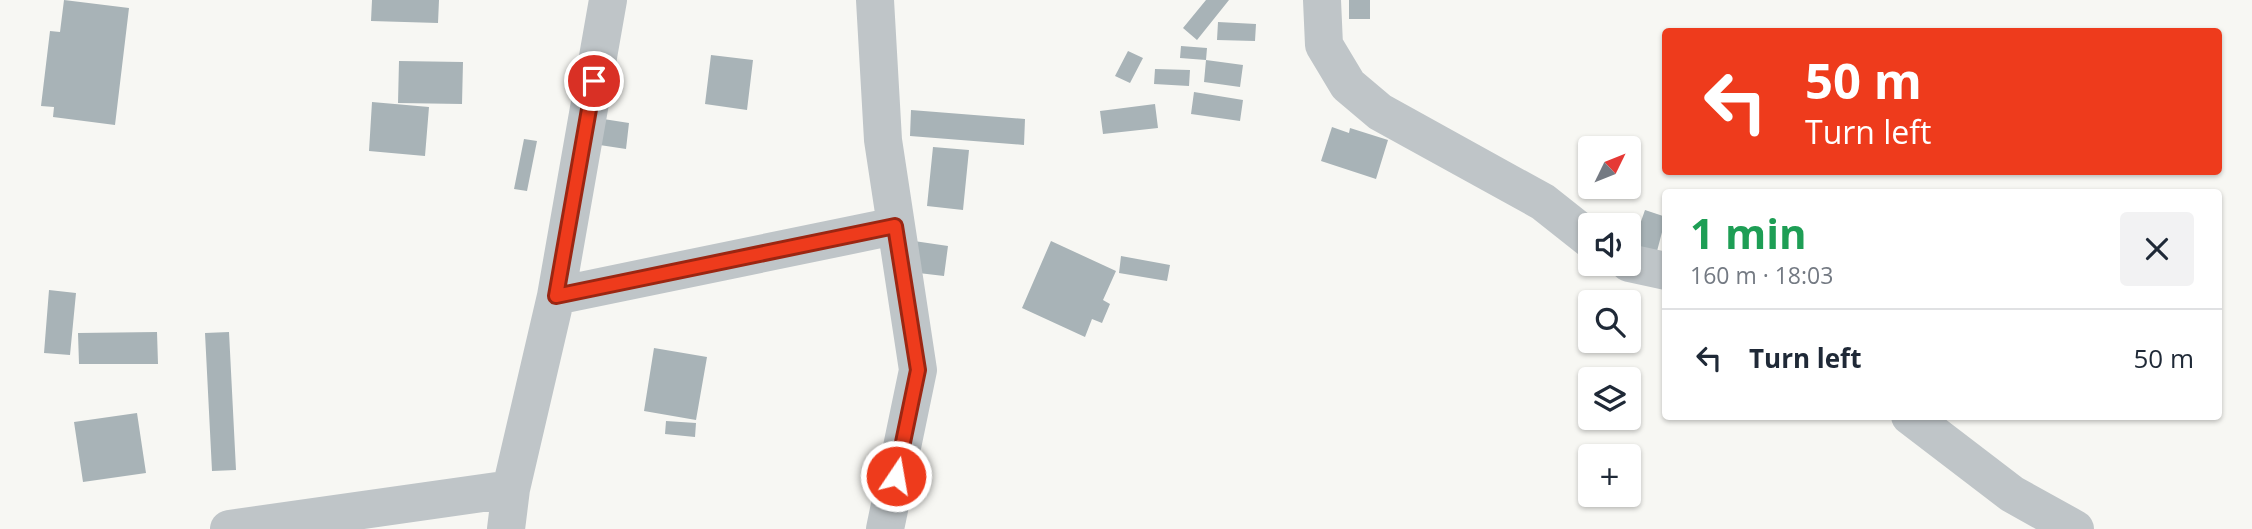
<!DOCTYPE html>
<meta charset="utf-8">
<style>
:root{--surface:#fff;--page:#f2f2f3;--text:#1f2937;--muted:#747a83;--line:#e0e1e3}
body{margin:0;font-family:"Open Sans",sans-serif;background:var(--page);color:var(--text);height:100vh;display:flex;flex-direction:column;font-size:26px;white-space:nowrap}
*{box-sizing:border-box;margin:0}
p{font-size:23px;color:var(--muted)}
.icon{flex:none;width:38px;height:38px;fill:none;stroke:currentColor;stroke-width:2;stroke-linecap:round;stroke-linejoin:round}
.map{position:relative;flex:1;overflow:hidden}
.drawer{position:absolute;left:1662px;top:189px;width:560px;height:231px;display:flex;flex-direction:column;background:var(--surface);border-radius:7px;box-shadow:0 2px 5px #0004}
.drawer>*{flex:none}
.top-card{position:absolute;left:1662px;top:28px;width:560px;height:147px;border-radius:7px;box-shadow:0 2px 5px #0004;background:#ee3b1c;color:#fff;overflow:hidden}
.needle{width:46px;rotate:47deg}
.controls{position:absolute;left:1578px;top:136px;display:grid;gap:14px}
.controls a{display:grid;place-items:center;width:63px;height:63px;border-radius:7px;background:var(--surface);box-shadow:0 2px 5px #0004;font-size:35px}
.pin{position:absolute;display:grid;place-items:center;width:60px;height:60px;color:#fff;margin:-30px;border:4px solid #fff;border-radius:50%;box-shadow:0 2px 7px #0007}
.me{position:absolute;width:77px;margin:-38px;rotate:12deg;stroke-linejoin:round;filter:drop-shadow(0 0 5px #0008)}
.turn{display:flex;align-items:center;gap:24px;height:147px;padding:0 28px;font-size:32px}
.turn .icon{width:91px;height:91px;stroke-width:2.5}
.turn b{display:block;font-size:49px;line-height:60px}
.round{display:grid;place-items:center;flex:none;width:74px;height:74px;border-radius:7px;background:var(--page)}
.summary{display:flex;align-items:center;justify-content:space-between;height:119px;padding:0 28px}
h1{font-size:42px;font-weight:700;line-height:52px;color:#1e9e55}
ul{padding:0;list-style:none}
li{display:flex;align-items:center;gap:21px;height:98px;padding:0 28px;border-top:2px solid var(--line)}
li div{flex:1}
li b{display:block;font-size:26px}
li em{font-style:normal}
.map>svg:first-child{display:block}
</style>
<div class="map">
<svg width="2252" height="529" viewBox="0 0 2252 529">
<rect width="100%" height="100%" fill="#f7f7f3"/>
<path fill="#a8b3b7" d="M64,0L129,8L115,125L53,117L54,107L41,106L50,31L60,32Z
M372,0H439L438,23L371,21Z
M1206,0H1229L1197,40L1183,28Z
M1349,0H1370V19H1349Z
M1218,22L1256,24L1255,41L1217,40Z
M1181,46L1207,48L1206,60L1180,58Z
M1128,51L1143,58L1130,83L1115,76Z
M711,55L753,60L747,110L705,104Z
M1206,60L1243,65L1240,87L1204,82Z
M399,61L463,62L462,104L398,103Z
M1155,69L1190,70L1189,86L1154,84Z
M1194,92L1243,100L1240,121L1191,114Z
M372,102L429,107L425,156L369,151Z
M1155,104L1158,128L1103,134L1100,111Z
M911,110L1025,119L1024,145L910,136Z
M597,118L629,123L626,149L593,144Z
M1332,127L1349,133L1350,128L1388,140L1376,179L1321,161Z
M524,139L537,141L527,191L514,189Z
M933,147L969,150L963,210L927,206Z
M1645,210L1666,217L1656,255L1632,247Z
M914,241L948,246L944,276L910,272Z
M1051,241L1116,271L1103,300L1110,304L1102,323L1092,319L1085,337L1022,308Z
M1121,256L1170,265L1167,281L1119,273Z
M49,290L76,293L70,355L44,353Z
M157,332L158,364H79L78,333Z
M229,332L236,470L212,471L205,333Z
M654,348L707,357L696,420L644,411Z
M137,413L146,473L83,482L74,422Z
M666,421L696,423L695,437L665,434Z"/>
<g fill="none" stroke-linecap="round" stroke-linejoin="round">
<path stroke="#bfc5c8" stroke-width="38" d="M875,0L883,140L918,370L885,529
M1322,0L1324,45L1348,85L1380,112L1543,202L1591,240
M1629,263L1666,271
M556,296L895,226
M1910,416L2012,494L2075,529
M229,529L511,489
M506,529L511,489L556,296L608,0"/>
</g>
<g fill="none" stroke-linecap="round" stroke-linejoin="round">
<defs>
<path id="route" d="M594,81L556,296L895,226L918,370L896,476"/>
</defs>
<use href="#route" stroke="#9b2612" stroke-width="18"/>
<use href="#route" stroke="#ee3b1c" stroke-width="12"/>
</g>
</svg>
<div class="controls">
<a><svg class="needle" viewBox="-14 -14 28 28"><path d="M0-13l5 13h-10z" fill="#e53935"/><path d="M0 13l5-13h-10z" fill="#747a83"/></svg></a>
<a><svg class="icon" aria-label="sound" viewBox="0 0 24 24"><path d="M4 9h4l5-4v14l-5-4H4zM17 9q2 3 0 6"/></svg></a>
<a><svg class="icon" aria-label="search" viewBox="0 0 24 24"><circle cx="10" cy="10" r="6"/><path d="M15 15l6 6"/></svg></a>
<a><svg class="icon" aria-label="layers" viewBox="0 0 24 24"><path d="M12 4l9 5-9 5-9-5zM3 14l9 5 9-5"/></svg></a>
<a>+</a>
</div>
<div class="pin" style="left:594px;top:81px;background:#d93025"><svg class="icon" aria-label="arrive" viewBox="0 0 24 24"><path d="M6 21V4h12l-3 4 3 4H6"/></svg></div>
<svg class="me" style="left:896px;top:476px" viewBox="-20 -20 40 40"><circle r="17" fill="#ee3b1c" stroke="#fff" stroke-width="3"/><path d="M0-11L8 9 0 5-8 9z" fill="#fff"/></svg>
<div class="top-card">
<div class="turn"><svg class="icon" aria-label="left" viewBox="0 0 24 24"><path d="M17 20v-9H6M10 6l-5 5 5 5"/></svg><div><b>50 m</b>Turn left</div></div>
</div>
<section class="drawer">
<div class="summary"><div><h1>1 min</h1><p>160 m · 18:03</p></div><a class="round"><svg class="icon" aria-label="close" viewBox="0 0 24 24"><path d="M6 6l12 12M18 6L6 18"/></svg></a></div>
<ul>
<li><svg class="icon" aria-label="left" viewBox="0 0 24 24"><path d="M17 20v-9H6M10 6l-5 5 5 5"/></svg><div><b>Turn left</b></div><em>50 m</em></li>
</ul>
</section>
</div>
